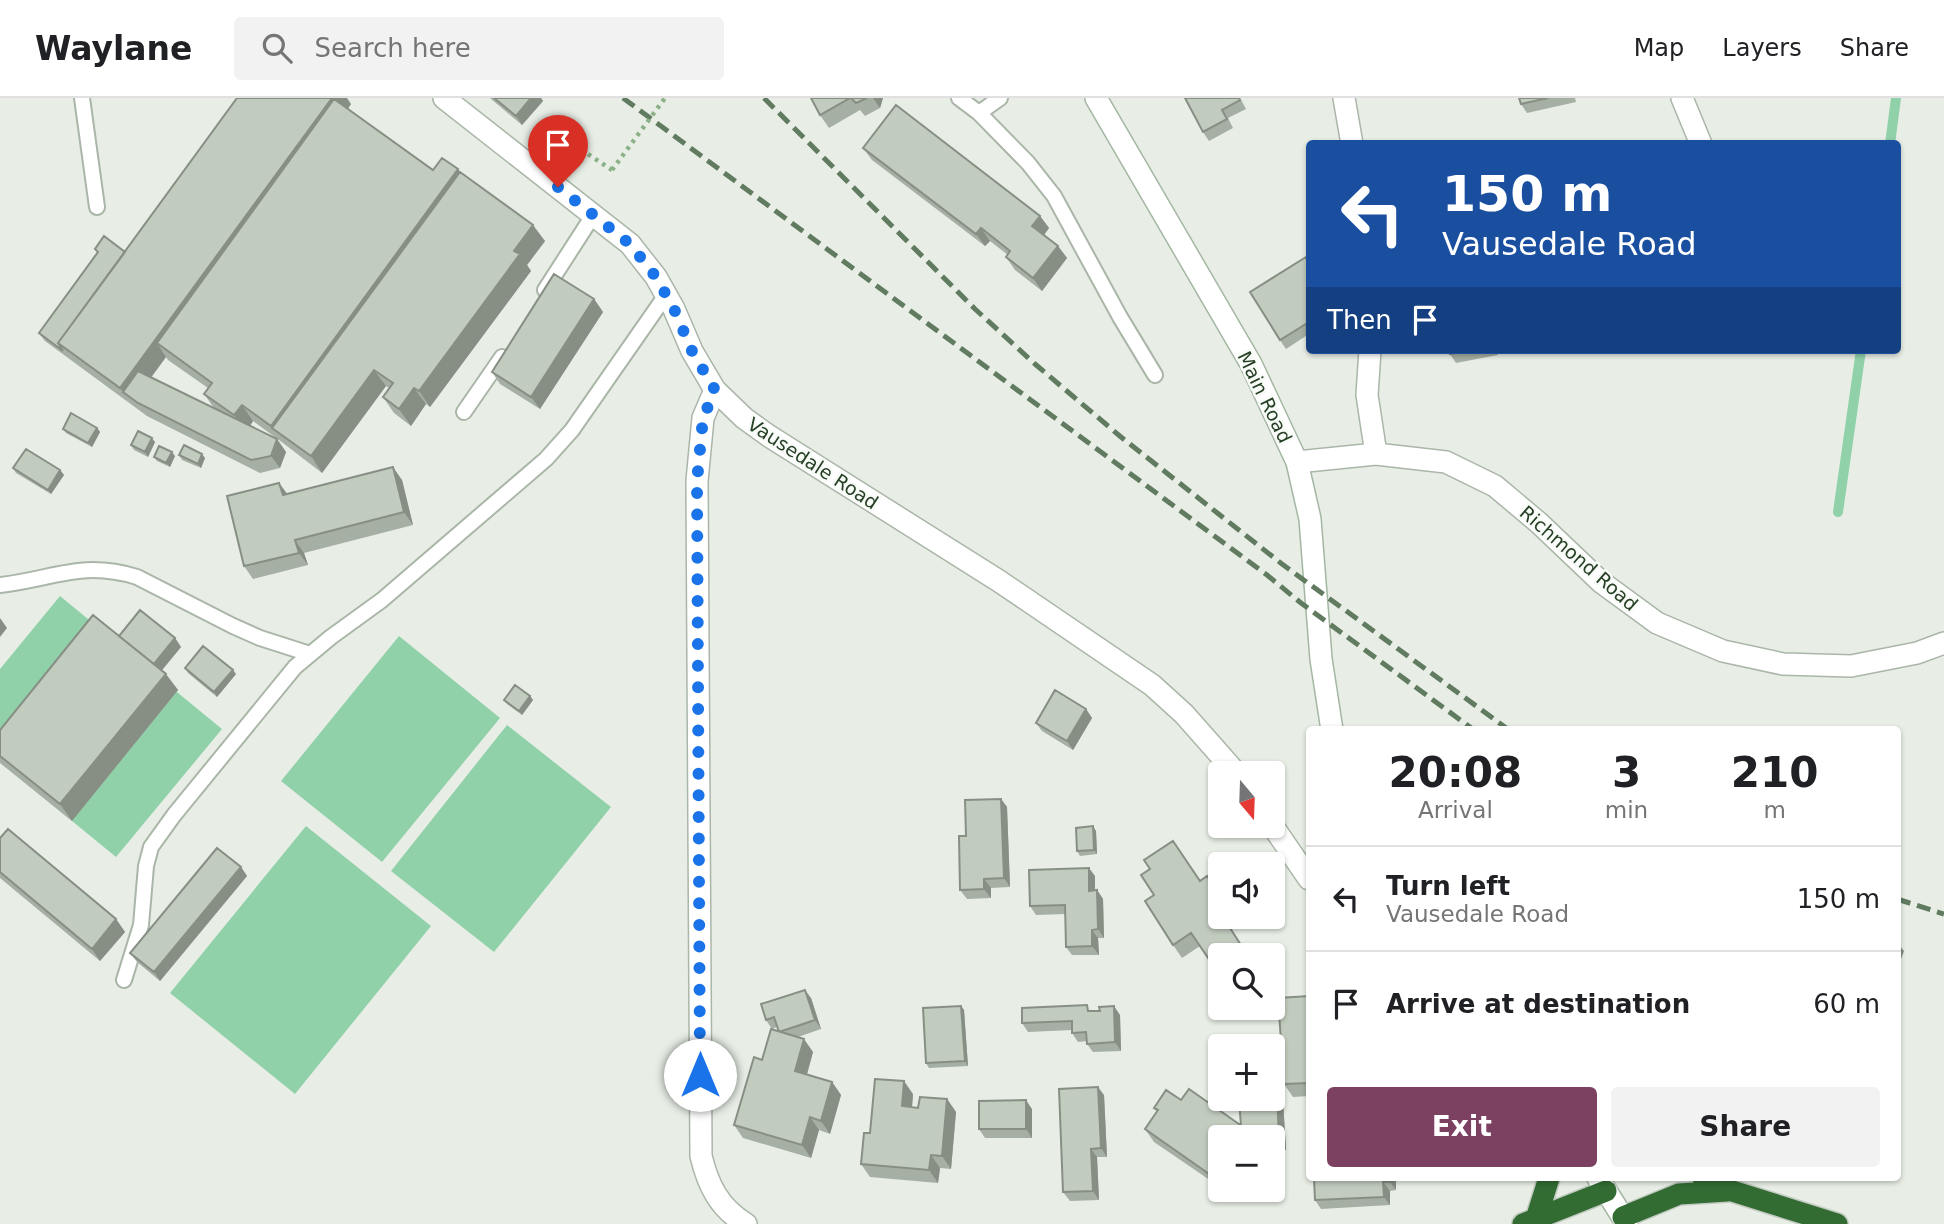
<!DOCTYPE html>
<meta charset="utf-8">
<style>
:root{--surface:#fff;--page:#f2f2f2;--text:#202124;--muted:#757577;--line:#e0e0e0;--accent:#7c4061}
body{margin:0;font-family:"DejaVu Sans",sans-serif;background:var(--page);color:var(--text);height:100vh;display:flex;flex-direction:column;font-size:26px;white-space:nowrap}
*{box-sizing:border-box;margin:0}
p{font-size:23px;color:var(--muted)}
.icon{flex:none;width:38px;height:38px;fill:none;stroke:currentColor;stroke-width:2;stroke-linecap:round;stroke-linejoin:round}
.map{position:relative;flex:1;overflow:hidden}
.sheet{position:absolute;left:1306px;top:628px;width:595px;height:455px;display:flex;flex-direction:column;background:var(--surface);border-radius:7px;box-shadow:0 2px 5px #0004}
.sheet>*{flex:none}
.top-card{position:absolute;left:1306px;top:42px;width:595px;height:214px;border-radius:7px;box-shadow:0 2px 5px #0004;background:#1a4fa0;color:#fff;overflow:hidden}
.needle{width:46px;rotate:161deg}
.fabs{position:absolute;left:1208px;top:663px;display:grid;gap:14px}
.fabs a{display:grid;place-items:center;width:77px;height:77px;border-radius:7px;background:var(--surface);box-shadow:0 2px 5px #0004;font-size:35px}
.pin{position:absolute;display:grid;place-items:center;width:60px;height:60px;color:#fff;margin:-72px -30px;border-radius:50% 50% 50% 0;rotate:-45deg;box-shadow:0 0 7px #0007}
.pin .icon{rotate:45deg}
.me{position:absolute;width:77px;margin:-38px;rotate:0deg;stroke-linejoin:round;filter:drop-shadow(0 0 5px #0008)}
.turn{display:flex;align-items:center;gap:24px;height:147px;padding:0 21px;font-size:32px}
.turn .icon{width:91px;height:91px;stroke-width:2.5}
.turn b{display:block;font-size:49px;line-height:60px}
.then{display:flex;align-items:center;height:66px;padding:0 21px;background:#0003;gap:14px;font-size:26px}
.eta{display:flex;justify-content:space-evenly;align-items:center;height:119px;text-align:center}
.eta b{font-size:42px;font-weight:700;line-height:49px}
.cta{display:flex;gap:14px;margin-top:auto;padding:14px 21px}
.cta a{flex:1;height:80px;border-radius:7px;background:var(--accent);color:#fff;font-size:28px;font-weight:700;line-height:80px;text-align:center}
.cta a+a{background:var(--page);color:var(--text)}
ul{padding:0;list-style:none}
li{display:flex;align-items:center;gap:21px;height:105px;padding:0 21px;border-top:2px solid var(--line)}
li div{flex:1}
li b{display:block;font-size:26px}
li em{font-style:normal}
header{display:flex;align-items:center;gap:42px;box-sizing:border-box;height:98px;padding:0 35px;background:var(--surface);border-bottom:2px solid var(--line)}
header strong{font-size:33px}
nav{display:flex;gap:38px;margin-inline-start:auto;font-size:24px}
.search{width:490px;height:63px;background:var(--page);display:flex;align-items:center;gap:18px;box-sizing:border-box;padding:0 24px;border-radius:7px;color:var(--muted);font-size:26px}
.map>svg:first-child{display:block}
</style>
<header>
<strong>Waylane</strong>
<div class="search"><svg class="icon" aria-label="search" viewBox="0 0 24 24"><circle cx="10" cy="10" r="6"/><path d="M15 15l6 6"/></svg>Search here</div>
<nav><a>Map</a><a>Layers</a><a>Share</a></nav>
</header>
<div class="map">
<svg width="1944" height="1126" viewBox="0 0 1944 1126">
<rect width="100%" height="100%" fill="#e8eee6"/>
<path fill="#91d1aa" d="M60,498L222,631L116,759L0,664V571Z
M399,538L500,620L382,764L281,683Z
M507,627L611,709L494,854L391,773Z
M306,728L431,828L295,996L170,895Z"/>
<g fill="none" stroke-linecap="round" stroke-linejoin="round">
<path stroke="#91d1aa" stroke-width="10" d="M1890,46L1896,0
M1838,414L1861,252"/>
<defs>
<path id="service" d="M82,0L97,109
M959,0L979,15L1028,65L1054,98L1120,219L1155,277
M979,15L1000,0
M545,192L594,116
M464,314L502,259
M0,487C54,481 81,462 137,479L233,528L260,540L310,556
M124,882L141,827L146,768L151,749L174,717L295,569L331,539L382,502L546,361L572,332L666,197"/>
<path id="minor" d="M444,0L630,146L656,179L674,211L692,253L715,292L744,320L769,338L999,483L1152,587L1184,616L1237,676
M1344,0L1352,46
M1682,0L1701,46
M1370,252L1367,297L1376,356
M715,292L703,320L697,383L701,1058C708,1087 719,1110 746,1126
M1297,364L1376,356L1446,364L1495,388L1539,425L1601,484L1657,525L1723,553L1783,566L1851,568L1917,555L1944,545
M1272,727L1309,781"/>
<path id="secondary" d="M1096,0L1251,266L1297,364L1310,421L1321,561L1332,632
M1598,1080L1627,1126"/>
<path id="motorway" d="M1703,1080L1729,1092L1837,1126
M1623,1119L1679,1096L1727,1093
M1536,1121L1549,1080
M1523,1126L1606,1093"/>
</defs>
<use href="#service" stroke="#aab6a8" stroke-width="18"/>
<use href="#minor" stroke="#aab6a8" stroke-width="24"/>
<use href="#secondary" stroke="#a4b7a2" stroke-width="24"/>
<use href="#motorway" stroke="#c2cac2" stroke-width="24"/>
<path stroke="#8bb188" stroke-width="4.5" stroke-dasharray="3.5 5" stroke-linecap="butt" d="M554,53L558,46L568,43L612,72"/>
<use href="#service" stroke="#fff" stroke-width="14"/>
<use href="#minor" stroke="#fff" stroke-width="21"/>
<use href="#secondary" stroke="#fff" stroke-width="21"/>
<use href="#motorway" stroke="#326c33" stroke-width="21"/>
<path stroke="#617b60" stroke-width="5" stroke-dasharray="14 7" stroke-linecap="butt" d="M623,0L1267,477L1301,505L1474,632
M764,0L975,211L1035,266L1121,339L1282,466L1509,632
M1897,801L1944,816"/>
<path stroke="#8bb188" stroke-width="4.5" stroke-dasharray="3.5 5" stroke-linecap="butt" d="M612,72L665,0"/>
</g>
<path fill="#a6afa3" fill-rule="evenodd" d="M490,0H541L543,3L522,27Z
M811,0H883L880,10L865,18L860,12L829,30L820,17Z
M1185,0H1240L1246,11L1228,20L1233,30L1209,43L1203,34Z
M1519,0H1575L1576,4L1527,15L1521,6Z
M351,6L348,11L433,72L458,71L460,74L545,143L527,167L531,173L430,309L426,306L411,328L394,315L383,299L389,290L386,288L322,375L283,345L253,323L250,328L277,341L286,354L280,370L260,375L147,318L45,243L39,235L98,155L95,151L125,154ZM166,259L168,262L208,290L204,296L214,310L151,280Z
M863,50L1040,118L1049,130L1044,137L1058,148L1067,160L1042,193L1015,172L1006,159L1008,157L990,143L985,148L872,62Z
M1309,163V236L1286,251L1280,242Z
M594,201L603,214L540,311L500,286L492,274Z
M1450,252H1497L1498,257L1456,265L1450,256Z
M97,330L100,334L92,349L66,335L63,331Z
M155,344L148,359L134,352L131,347Z
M179,357L205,360L201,370L182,362Z
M175,358L170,369L157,363L154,359Z
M13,370L60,372L64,377L51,396L16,375Z
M402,382L413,427L304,455L308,467L253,481L244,468L279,385L287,396Z
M119,538L175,540L181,549L162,572L178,592L72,723L0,665V632Z
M185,570L236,576L217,599L188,575Z
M530,598L533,602L522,617L507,606L504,602Z
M1086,611L1092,620L1073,652L1042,633L1036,625Z
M1001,701L1007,709L1010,789L991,790V800L967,801L960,792L966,738Z
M1096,733L1097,756L1080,758L1077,753Z
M0,740L116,821L125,834L100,863L0,780Z
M241,769L247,778L160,883L137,864L130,855Z
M1095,778V792H1097L1103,801L1104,840H1098L1099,857H1072L1066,849L1065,816L1036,817L1030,808Z
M1207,778L1220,796V819H1235L1238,824L1230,829L1248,858H1220V878L1200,848L1182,860L1173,847L1200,782Z
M1309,898V998L1293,999L1284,986Z
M811,900L821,931L798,939L813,954L807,977L832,984L841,997L830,1036L819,1032L811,1060L743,1040L734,1027L778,933L777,929L772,931L766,922Z
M961,908L964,912L968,968L929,970L926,965Z
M1092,913L1120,917L1121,953L1093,954L1087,946V943L1078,944L1072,935V932L1028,934L1022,925Z
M913,996L912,1009L918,1010L947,1001L956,1014L951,1071L940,1070L938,1085L870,1079L861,1066L870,1035Z
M1104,997L1107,1059H1097L1099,1102L1070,1103L1063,1094Z
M1181,1002L1241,1028L1283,1002L1286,1052L1272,1053V1040H1220V1089L1154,1044L1145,1031L1157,1014L1154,1010Z
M1032,1011V1040H985L979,1031Z
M1314,1080H1396V1092L1390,1093V1107L1321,1111L1315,1102Z"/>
<path fill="#878f85" d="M332,0H347L351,6L169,255L157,245L166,259L134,302L123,294L120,290Z
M531,0H541L543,3L522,27L516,18Z
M873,0H883L880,10Z
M458,71L469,88L272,330L271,328Z
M1040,118L1049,130L1041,141L1032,128Z
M533,127L545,143L527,167L531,173L430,309L419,293L514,153Z
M981,130L990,143L985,148L976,136Z
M1058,148L1067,160L1042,193L1033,180Z
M594,201L603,214L540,311L531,299Z
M374,272L386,288L322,375L311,358Z
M414,290L426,306L411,328L399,311Z
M242,307L253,323L246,334L234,317Z
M97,330L100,334L92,349L88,345Z
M152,340L155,344L148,359L145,354Z
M277,341L286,354L280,370L271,358Z
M172,354L175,358L170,369L166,365Z
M202,356L205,360L201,370L198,366Z
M393,369L402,382L413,427L404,414Z
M60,372L64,377L51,396L48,392Z
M279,385L288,397H283Z
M295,442L304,455L308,467L299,455Z
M0,520L7,530L0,539Z
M175,540L181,549L158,577L152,568Z
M233,572L236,576L217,599L214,594Z
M166,576L178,592L72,723L60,706Z
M530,598L533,602L522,617L519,613Z
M1086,611L1092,620L1073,652L1067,643Z
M1001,701L1007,709L1010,789L1004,780Z
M1093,728L1096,733L1097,756L1094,752Z
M241,769L247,778L160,883L154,874Z
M1089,770L1095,778V801L1089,793Z
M984,781L991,790V800L984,791Z
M1097,792L1103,801L1104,840L1098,831Z
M116,821L125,834L100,863L92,851Z
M1092,832L1098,840L1099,857L1092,848Z
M1900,848L1904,853L1898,869L1897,858Z
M805,892L811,900L821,931L815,922Z
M961,908L964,912L968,968L965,963Z
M1114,908L1120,917L1121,953L1115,944Z
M804,941L813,954L804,986L795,973Z
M904,983L913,996L911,1021L902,1008Z
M832,984L841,997L830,1036L821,1023Z
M1098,989L1104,997L1107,1059L1101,1050Z
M1277,993L1283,1002L1286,1052L1279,1044Z
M947,1001L956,1014L951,1071L942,1058Z
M1026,1002L1032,1011V1040L1026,1031Z
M810,1019L819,1032L811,1060L802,1047Z
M1246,1031L1252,1040H1240Z
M1091,1051L1097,1059L1099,1102L1093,1093Z
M931,1057L940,1070L938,1085L929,1072Z
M1215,1075L1220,1082V1088L1212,1078Z
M1390,1080H1396V1092L1390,1084Z
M1383,1084L1390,1093V1107L1384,1099Z"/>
<path fill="#c1ccbe" stroke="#878f85" stroke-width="2" d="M237,0H332L120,290L58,245Z
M494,0H531L516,18Z
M811,0H850L820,17Z
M851,0H867L856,5Z
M1185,0H1239L1240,2L1222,12L1227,21L1203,34Z
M1519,0H1548L1521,6Z
M334,1L433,72L442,60L458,71L271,328L242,307L234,317L204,296L212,285L157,245Z
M896,7L1040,118L1032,128L1058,148L1033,180L1006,159L1010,153L981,130L976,136L863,50Z
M460,74L533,127L514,153L520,156L419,293L414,290L399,311L383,299L393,285L374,272L311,358L272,330Z
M104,138L125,154L58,245L63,253L39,235L98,154L95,151Z
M1306,159L1309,163V224L1280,242L1250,194Z
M554,176L594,201L531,299L492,274Z
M1450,252H1471L1450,256Z
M138,273L277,341L271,358L251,362L138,305L123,294Z
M71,315L97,330L88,345L63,331Z
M138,333L152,340L145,354L131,347Z
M184,347L202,356L198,366L179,357Z
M159,348L172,354L166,365L154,359Z
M26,351L60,372L48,392L13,370Z
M393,369L404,414L295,442L299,455L244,468L227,398L279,385L283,397Z
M140,512L175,540L154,566L119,538Z
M93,517L166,576L60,706L0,658V632Z
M203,548L233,572L214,594L185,570Z
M515,587L530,598L519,613L504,602Z
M1055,592L1086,611L1067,643L1036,625Z
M1001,701L1004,780L984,781V791L960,792L959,738H966L965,702Z
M1093,728L1094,752L1077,753L1076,730Z
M8,731L116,821L92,851L0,774V740Z
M1173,743L1200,783L1207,778L1220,797V819H1223L1246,855L1241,858H1220V871L1217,873L1191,835L1173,847L1145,803L1154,797L1141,777L1150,771L1144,762Z
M217,750L241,769L154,874L130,855Z
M1089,770V793L1097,792L1098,831L1092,832V848L1066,849L1065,807L1030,808L1029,772Z
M1897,847L1900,848L1897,858Z
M805,892L815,922L779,934L774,919L766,922L761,906Z
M1309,898V985L1284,986L1278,900Z
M1087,907L1088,913H1100L1099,909L1114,908L1115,944L1087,946L1086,934L1072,935V923L1022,925V910Z
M961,908L965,963L926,965L923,910Z
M771,931L804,941L795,973L832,984L821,1023L810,1019L802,1047L734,1027L754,959L762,962Z
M875,981L904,983L902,1008L918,1010L920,999L947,1001L942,1058L931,1057L929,1072L861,1066L864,1035H870Z
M1098,989L1101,1050L1091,1051L1093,1093L1063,1094L1059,991Z
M1189,991L1246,1031L1240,1040H1220V1078L1215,1075L1212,1078L1145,1031L1158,1012L1154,1010L1166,992L1181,1002Z
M1272,993H1277L1279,1044H1272V1040H1245L1249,1035L1246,1031L1241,1028L1239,1001H1272Z
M1026,1002V1031H979V1003Z
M1314,1080H1390V1084H1383L1384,1099L1315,1102Z"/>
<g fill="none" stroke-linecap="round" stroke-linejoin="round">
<path stroke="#1a73e8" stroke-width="12" stroke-dasharray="0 21.6" d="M558,89L630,146L656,179L674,211L692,253L715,292L703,320L697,383L700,977"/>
</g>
<g text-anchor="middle" stroke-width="5" stroke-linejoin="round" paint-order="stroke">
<g font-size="19" fill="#264025" stroke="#f8fbf7">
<text transform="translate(1265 299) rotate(64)" y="7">Main Road</text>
<text transform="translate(813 365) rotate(33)" y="7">Vausedale Road</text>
<text transform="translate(1579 460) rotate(41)" y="7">Richmond Road</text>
</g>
</g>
</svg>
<div class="fabs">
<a><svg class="needle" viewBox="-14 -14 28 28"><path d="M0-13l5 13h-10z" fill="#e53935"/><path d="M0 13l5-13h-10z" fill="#757577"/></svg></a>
<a><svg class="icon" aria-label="sound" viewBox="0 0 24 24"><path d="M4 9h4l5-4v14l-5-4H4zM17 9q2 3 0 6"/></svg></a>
<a><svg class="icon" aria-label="search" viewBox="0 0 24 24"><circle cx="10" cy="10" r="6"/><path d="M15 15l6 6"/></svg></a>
<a>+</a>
<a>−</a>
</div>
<div class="pin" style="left:558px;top:89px;background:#d93025"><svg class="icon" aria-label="arrive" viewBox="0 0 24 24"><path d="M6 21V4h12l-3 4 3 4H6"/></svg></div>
<svg class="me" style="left:700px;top:977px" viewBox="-20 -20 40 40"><circle r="19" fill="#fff"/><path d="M0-13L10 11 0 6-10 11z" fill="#1a73e8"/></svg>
<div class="top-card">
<div class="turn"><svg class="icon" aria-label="left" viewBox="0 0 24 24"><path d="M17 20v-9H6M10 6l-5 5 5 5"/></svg><div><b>150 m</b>Vausedale Road</div></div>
<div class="then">Then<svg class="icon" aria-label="arrive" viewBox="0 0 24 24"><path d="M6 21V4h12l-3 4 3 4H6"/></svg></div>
</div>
<section class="sheet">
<div class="eta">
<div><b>20:08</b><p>Arrival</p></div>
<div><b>3</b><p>min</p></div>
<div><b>210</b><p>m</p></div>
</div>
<ul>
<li><svg class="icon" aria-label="left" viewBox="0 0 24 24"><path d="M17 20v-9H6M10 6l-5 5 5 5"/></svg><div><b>Turn left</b><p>Vausedale Road</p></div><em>150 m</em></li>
<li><svg class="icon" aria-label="arrive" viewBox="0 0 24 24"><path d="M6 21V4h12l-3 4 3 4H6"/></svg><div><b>Arrive at destination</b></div><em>60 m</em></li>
</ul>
<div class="cta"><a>Exit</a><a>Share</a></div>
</section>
</div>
